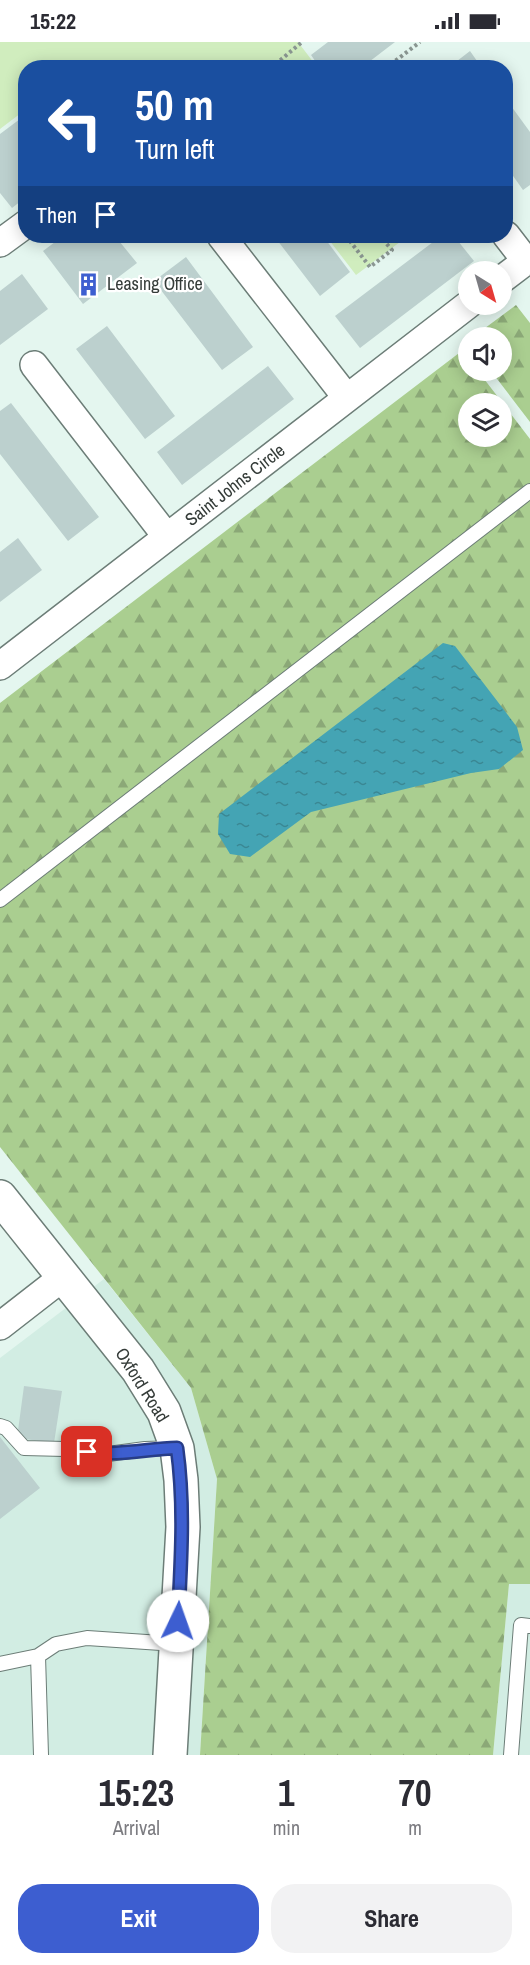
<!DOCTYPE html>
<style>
:root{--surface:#fff;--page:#f2f2f3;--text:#2b2b33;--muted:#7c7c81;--accent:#3d5ed0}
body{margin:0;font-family:"Archivo Narrow",sans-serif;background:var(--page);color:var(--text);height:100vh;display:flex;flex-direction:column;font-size:22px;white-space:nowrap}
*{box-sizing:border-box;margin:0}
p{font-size:20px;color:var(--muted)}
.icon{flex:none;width:33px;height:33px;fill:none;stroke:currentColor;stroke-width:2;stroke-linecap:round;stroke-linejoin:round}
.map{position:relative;height:1713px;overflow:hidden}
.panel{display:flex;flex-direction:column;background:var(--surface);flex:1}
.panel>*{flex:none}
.banner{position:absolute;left:18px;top:18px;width:495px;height:183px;border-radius:24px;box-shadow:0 3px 15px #0003;background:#1a4fa0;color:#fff;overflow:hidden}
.needle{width:39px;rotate:143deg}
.controls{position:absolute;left:458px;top:219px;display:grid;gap:12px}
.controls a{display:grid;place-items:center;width:54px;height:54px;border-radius:50%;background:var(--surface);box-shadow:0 3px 15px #0003;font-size:30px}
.pin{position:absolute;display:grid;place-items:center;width:51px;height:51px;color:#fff;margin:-26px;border-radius:12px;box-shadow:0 3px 9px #0006}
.me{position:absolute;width:66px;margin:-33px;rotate:3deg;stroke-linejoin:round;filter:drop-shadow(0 0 4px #0008)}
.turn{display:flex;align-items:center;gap:21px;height:126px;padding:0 18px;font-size:27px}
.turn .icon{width:78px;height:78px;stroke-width:2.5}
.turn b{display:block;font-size:42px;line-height:51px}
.then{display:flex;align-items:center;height:57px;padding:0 18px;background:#0003;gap:12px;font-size:22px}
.eta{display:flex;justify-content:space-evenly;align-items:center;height:102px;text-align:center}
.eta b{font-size:36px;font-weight:800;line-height:42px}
.button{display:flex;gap:12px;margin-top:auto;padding:12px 18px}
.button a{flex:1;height:69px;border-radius:24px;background:var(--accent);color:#fff;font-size:24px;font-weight:800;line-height:69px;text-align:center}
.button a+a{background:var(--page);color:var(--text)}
.status{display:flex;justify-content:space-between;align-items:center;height:42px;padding:0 30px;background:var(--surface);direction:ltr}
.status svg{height:16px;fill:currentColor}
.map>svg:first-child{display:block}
</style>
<div class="status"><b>15:22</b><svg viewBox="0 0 49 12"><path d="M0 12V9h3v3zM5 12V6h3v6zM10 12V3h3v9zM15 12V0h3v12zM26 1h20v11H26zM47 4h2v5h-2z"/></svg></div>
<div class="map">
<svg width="530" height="1713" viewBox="0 0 530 1713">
<defs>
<pattern id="forest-firs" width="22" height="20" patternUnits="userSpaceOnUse" patternTransform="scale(1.5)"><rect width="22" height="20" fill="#aace90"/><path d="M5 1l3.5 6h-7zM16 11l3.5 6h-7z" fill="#8ba877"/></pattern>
<pattern id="water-ripples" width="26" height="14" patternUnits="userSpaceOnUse" patternTransform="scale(1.5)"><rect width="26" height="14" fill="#44a4b4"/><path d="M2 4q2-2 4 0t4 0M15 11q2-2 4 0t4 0" fill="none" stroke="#3a8793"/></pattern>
</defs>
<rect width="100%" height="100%" fill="#e4f6ef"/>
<path fill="#d2ede3" d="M104,1237L191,1346L217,1437L200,1713H0V1316Z
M509,1542H530V1713H493Z"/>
<path fill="#d0edbe" d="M0,0H298L317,25L26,26L25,68L0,87Z
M326,194H396L400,200L356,233Z"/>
<path fill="url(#forest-firs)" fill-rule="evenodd" d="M516,263L530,281V380L491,329L501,328V296L473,295Z
M463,308L468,315V328L478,329L530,397V1542H509L493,1713H200L217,1437L191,1346L0,1105V661ZM468,362H501V394H468Z"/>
<path fill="url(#water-ripples)" d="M443,601L455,604L517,685L523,708L499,727L471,731L311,770L250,815L230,812L218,792L219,772Z"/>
<path fill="#bcd0ce" d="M328,0H395L361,26H320L311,13Z
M470,9L482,26H448Z
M506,57L530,90V143L523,148L506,124Z
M24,74L26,155L12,166L0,151V92Z
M63,194H115L137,221L83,262L43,209Z
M274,194H323L350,230L320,254Z
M441,194H454L474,219L360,306L335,274Z
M186,215L253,305L222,328L154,239Z
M22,232L48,267L0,303V249Z
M107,284L175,374L145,397L76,307Z
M268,324L294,357L182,443L157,410Z
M11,361L99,475L68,499L0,412V369Z
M18,496L42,528L0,560V510Z
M24,1344L62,1349L54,1401L17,1396Z
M0,1395L40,1446L0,1477Z"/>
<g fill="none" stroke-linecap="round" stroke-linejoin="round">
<defs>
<path id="service" d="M0,858L530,449
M0,1384L6,1386L24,1406L65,1407L108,1412L145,1407L176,1406
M0,1622L38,1614
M41,1713L38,1614L56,1602L87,1596L176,1602
M511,1713L521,1583L530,1584"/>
<path id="minor" d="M506,193L526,219
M221,194L347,356
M0,201L26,182
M501,238L530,216
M34,323L167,495
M0,624L469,262
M0,1284L63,1235"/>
<path id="tertiary" d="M0,1155L138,1328L164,1370L177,1406L181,1438L183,1485L170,1713"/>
</defs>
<use href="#service" stroke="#6c7d77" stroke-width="16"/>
<use href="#minor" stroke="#6c7d77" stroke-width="30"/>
<use href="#tertiary" stroke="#6c7d77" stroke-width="36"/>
<path stroke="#8a9691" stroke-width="4" stroke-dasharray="3 3" stroke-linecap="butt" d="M271,26L302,0
M386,26L420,0
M346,194L370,225L392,208L380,194"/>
<use href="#service" stroke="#fff" stroke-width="14"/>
<use href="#minor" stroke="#fff" stroke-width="27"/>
<use href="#tertiary" stroke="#fff" stroke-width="33"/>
</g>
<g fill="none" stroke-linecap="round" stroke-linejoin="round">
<defs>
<path id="route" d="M87,1410C117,1414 147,1407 177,1406C185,1464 181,1520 178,1579"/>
</defs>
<use href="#route" stroke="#283d87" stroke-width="15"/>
<use href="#route" stroke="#3d5ed0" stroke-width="10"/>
</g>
<defs>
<symbol id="building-bare" viewBox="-9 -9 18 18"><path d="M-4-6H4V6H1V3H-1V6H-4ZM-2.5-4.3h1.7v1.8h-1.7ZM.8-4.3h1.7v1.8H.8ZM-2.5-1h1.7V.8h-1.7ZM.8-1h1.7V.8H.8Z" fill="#3d5ed0" stroke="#fff" stroke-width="2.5" paint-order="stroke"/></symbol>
</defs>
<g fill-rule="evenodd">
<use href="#building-bare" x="72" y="226" width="33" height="33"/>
</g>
<g text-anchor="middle" stroke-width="4.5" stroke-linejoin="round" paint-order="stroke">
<g font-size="18" fill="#353c39" stroke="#fff" text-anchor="start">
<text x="107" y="248">Leasing Office</text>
</g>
<g font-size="18" fill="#353c39" stroke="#fff">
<text transform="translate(235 443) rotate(-38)" y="6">Saint Johns Circle</text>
<text transform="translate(142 1343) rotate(58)" y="6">Oxford Road</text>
</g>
</g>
</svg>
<div class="controls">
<a><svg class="needle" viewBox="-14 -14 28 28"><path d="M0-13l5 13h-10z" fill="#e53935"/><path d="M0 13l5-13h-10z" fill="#7c7c81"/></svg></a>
<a><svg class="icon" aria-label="sound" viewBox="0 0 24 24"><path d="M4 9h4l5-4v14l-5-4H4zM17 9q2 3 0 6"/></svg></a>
<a><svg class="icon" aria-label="layers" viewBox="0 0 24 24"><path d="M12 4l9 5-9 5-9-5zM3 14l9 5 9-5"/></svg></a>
</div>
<div class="pin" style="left:87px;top:1410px;background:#d93025"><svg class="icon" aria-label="arrive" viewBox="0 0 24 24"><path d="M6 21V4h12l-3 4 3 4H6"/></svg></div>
<svg class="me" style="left:178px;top:1579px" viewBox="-20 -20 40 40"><circle r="19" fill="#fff"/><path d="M0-13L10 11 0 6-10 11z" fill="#3d5ed0"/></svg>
<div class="banner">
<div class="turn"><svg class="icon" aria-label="left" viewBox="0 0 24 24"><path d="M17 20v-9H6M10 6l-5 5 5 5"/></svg><div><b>50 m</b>Turn left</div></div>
<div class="then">Then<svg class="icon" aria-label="arrive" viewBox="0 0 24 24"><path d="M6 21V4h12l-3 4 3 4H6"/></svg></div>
</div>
</div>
<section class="panel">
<div class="eta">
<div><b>15:23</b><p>Arrival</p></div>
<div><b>1</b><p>min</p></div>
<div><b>70</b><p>m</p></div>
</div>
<div class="button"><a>Exit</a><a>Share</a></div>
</section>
